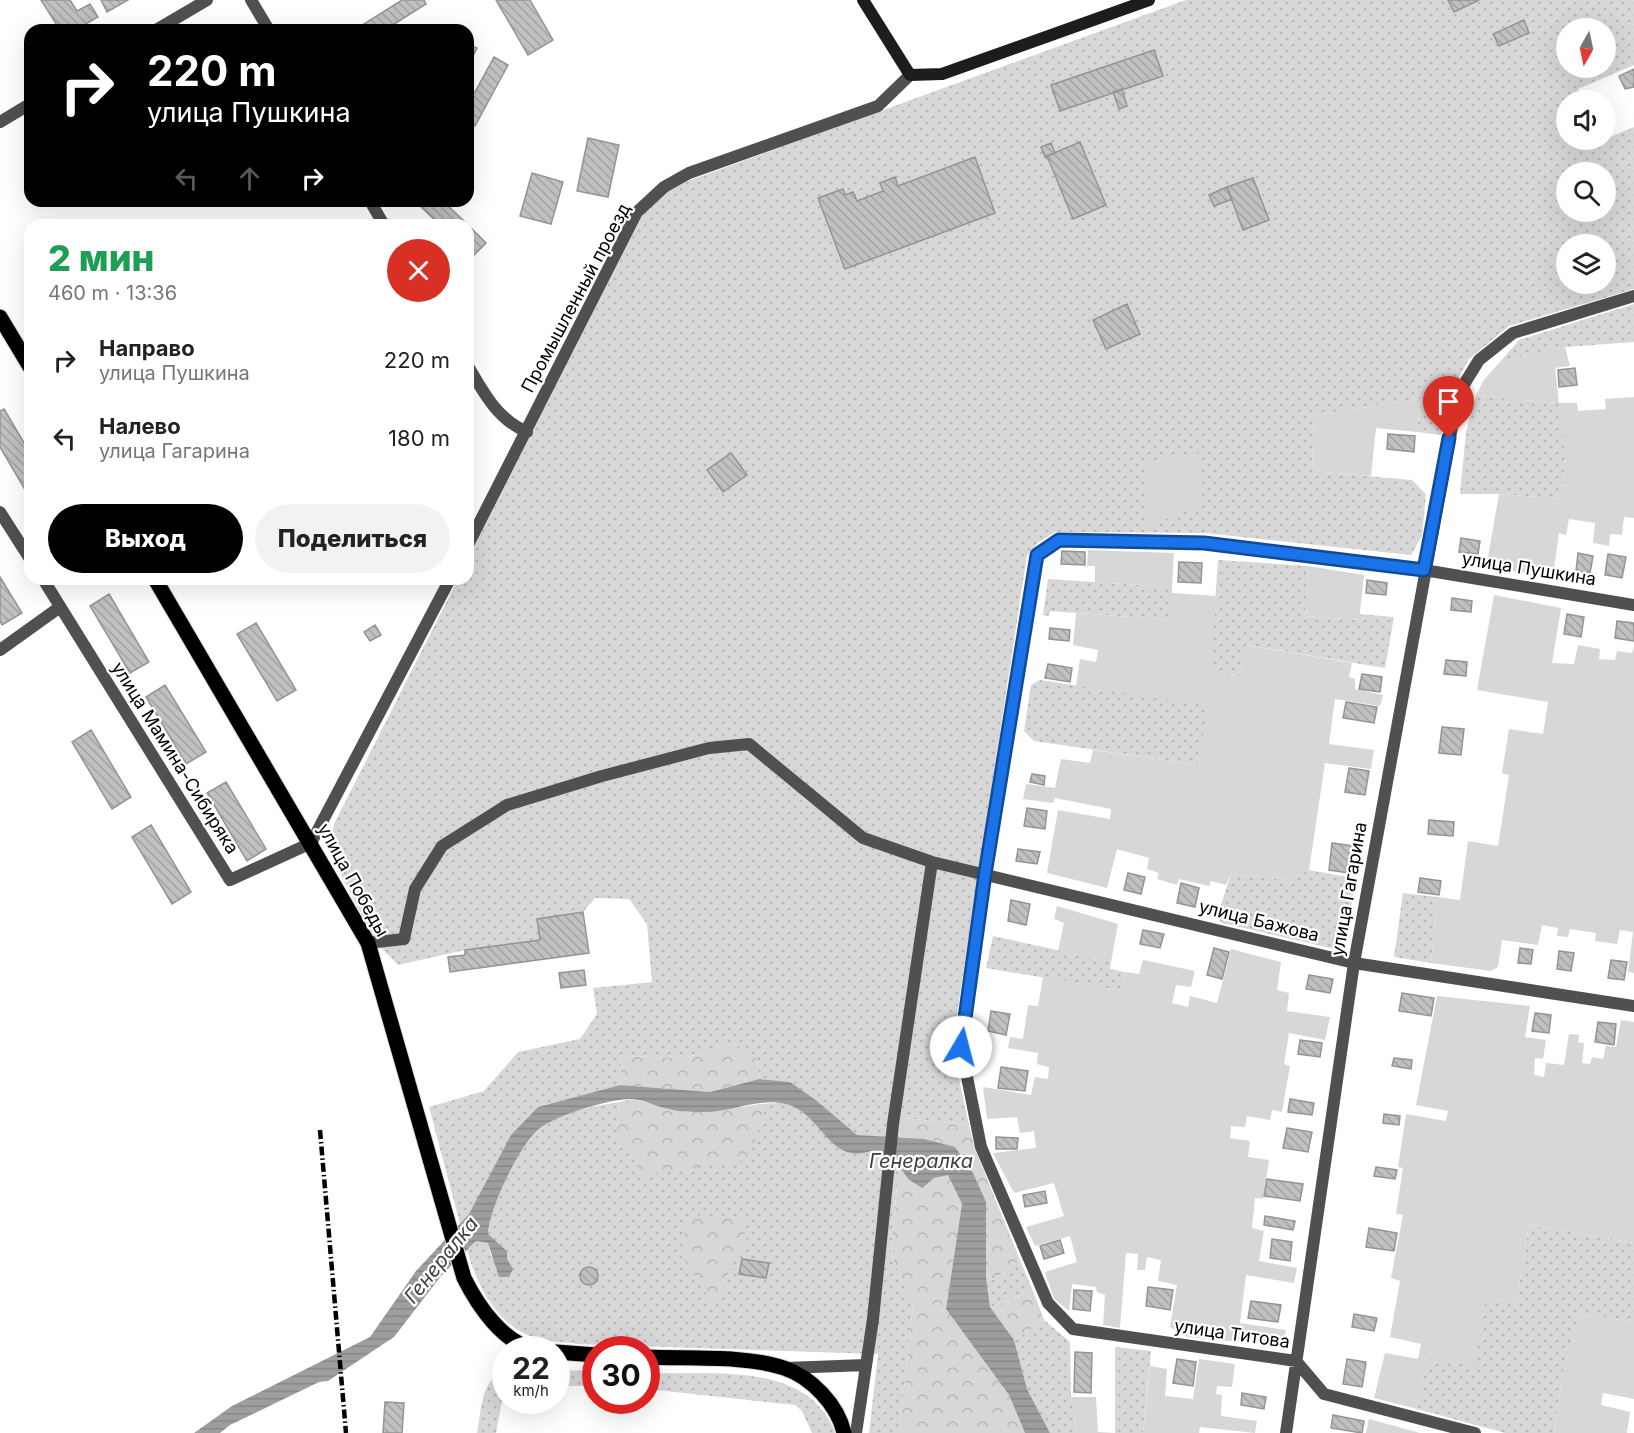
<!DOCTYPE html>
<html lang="ru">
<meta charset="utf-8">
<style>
:root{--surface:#fff;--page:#f2f2f2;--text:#222;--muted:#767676;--accent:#000}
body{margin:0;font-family:Inter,sans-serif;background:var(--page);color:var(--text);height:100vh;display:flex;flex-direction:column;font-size:22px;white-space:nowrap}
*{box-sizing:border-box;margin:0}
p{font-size:20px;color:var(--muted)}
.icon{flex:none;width:33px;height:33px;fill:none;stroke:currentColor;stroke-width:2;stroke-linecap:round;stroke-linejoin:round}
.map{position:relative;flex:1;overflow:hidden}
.side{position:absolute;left:24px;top:219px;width:450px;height:366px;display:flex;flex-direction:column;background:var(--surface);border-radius:18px;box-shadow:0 6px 24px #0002}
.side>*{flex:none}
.top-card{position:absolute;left:24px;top:24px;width:450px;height:183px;border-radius:18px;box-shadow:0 6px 24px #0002;background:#000;color:#fff;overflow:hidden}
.needle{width:39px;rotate:189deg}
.fabs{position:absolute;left:1556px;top:18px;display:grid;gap:12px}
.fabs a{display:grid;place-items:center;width:60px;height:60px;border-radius:50%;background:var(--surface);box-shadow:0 6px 24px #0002;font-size:30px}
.speed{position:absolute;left:492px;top:1336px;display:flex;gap:12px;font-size:30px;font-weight:700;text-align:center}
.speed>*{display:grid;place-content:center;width:78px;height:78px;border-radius:50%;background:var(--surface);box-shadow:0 6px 24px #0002;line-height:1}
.speed small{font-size:15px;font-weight:400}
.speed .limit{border:9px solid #d22;background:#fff;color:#111}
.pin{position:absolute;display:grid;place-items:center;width:51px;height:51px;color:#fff;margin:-62px -26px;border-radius:50% 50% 50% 0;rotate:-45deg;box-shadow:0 0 6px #0007}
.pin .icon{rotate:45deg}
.me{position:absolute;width:66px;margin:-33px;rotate:8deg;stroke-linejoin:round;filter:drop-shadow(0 0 4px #0008)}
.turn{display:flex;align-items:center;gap:21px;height:126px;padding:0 24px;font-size:27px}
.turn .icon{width:78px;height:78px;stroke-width:2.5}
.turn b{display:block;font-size:42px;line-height:51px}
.lanes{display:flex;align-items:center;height:57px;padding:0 24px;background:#0003;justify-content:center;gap:30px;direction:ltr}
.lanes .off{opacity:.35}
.round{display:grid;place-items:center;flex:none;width:63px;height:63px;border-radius:32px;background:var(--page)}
.summary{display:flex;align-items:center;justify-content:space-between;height:102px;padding:0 24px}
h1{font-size:36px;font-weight:800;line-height:45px;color:#1e9e55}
.primary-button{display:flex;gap:12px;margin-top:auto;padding:12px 24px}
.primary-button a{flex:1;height:69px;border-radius:36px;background:var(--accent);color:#fff;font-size:24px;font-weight:800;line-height:69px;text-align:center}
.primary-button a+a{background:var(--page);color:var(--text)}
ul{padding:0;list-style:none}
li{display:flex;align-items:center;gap:18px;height:78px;padding:0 24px}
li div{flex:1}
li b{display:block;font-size:22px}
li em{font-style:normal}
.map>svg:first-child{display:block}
</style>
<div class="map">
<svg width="1634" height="1433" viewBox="0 0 1634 1433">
<defs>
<pattern id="grass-dots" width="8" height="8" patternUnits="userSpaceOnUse" patternTransform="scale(1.5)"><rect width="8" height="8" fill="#d7d7d7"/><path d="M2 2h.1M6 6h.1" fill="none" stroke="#b7b7b7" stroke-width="1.8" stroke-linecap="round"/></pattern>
<pattern id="forest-crowns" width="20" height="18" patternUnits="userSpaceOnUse" patternTransform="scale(1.5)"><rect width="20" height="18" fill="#d7d7d7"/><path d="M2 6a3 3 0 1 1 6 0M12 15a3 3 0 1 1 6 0" fill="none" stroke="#b7b7b7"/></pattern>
<pattern id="water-rules" width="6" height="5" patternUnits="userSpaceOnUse" patternTransform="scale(1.5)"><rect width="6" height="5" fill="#9e9e9e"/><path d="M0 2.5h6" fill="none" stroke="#868686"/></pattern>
<pattern id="building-back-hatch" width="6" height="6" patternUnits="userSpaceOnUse" patternTransform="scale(1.5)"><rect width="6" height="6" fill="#c0c0c0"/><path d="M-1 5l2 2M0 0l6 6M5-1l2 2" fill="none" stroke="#a3a3a3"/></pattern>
</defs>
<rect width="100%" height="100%" fill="#fff"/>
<path fill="url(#grass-dots)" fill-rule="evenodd" d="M1186,0H1634V65L1578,89L1583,100H1566V140L1600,141L1634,127V289L1509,326L1469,359L1448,398L1441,435L1417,432L1421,399L1314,415L1312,471L1412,480L1426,494L1422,536L1411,555L1204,533L1055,532L1039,542L1027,555L952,1047L969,1125L903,1118L900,1139L857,1135L816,1100L790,1082L759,1079L757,1058L735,1043L685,1058L622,1056L620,1085L538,1107L469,1214L460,1224L429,1107L484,1091L518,1052L580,1039L597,1014L593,988L652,982L647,924L629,899L595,898L583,912L537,919L540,940L465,950L398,965L377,944L337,867L330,851L334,824L458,579H468V559L643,214L663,194L688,181ZM1566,28H1605V68H1566ZM1566,172H1605V212H1566ZM1566,244H1605V284H1566Z
M1634,304V342L1565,347L1500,362L1519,340Z
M1476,396L1559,403L1566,457L1561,499L1499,494H1460L1466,432Z
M1218,560L1308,566L1305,616L1359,620V614L1394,617L1385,668L1247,645L1239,676L1210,673Z
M1048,579L1172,587V620L1050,611L1049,616L1043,615Z
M1040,680L1208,705L1199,765L1034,741L1024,731L1031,685Z
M1309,870L1353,878L1355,884L1343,951L1222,923L1217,917L1231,874L1290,880Z
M1403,893L1437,897L1431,963L1394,957Z
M993,936L1111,962L1110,969L1125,972L1122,991L986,968Z
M619,1102L617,1133L763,1119L761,1104C768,1104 778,1102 785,1103C821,1111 830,1166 871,1151L899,1164L891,1254L913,1306L899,1433H869L878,1354L578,1344C565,1342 549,1342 536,1338C498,1327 477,1286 467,1250L476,1241L488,1243L491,1256L507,1259V1251L488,1234C489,1202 523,1135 552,1120C572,1109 597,1106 619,1102Z
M1529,1225L1634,1243V1322L1580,1314L1563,1373L1554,1433H1505L1417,1409L1428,1358L1486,1299L1516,1303Z
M1020,1260L1033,1291L990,1307L986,1277L994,1280Z
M1044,1320L1070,1342L1071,1397L1077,1433H1050L1027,1389L1014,1340Z
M1115,1347L1151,1351L1143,1433H1115Z
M557,1370L595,1371V1386H557Z
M505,1371V1385L496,1433H477C482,1409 480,1380 505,1371Z
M647,1373C708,1375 809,1360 835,1433H812L802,1411L795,1405L647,1389Z"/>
<path fill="url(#forest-crowns)" d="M735,1043L757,1058L759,1079L710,1092L620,1085L622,1056L685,1058Z
M633,1099C686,1114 708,1112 761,1104L763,1119L748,1160L643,1175L617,1133L619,1102Z
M902,1118L969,1125L975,1149L1020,1260L994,1280L986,1277V1202L900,1139Z
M899,1164L908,1179L934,1178L948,1174L962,1204L946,1309L1009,1395L1025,1433H899L913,1306L891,1254Z
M689,1215L741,1217L748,1245L734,1255L720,1299L710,1300L680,1253Z
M1033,1291L1044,1320L1014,1340L990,1307Z"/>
<path fill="#d7d7d7" d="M1565,347L1570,366L1555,368L1559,403H1577L1578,411L1606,409L1605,399L1634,397V518L1624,517L1622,535L1610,534L1609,546L1593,543L1595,523L1569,519L1566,535L1559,533L1553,576L1486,568L1499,494L1561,499L1566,457L1558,403L1476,396L1483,381L1500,362Z
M1421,399L1417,432L1376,428L1371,476L1312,471L1314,415Z
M1197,452L1201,476L1202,505L1144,528L1148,462Z
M1088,550L1174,553L1172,587L1095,582V566H1087Z
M1308,566L1364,575L1359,620L1305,616Z
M1172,593L1216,596L1211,673L1239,676L1246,645L1352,663L1349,677L1355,679V689L1383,695L1380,706L1335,699L1329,744L1374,750L1371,769L1325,763L1309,870L1290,880L1231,874L1226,885L1211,881L1209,886L1179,879L1177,885L1157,879L1159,873L1147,869L1149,858L1117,849L1107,888L1047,873L1058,810L1110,819L1111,809L1055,798L1053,803L1023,799L1026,784L1055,788L1061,759L1090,763L1093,750L1199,765L1207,705L1076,686L1080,659L1096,662L1098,650L1073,645L1076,613L1172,620Z
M1494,595L1561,608L1552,663L1574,664L1578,645L1600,649L1599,659L1615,660L1617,651L1632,653L1634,646V973L1628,972L1633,932L1620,930L1617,944L1595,941L1596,933L1570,929L1568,937L1557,936L1558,928L1542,925L1538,945L1502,940L1498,967L1491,971L1431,963L1437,897L1460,900L1468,841L1498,846L1509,775L1502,773L1509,729L1543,734L1548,702L1477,690Z
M1057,906L1118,924L1111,962L1058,951L1064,923L1054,919Z
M1231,949L1281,962L1277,990L1289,993L1287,1011L1330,1017L1325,1040L1289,1033L1284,1064L1290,1066L1282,1112L1272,1110L1270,1120L1247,1116L1245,1127L1231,1126L1230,1138L1250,1141L1248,1157L1269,1160L1263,1199L1255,1198L1252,1228L1264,1231L1259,1261L1297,1268L1294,1283L1246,1275L1240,1323L1286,1330L1284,1340L1273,1345L1188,1337L1170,1327L1177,1285L1158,1281L1161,1260L1147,1257L1145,1270H1137L1138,1254L1126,1253L1120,1328L1103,1325L1105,1295L1097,1292L1096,1287L1072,1284L1069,1311L1054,1299L1045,1272L1077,1262L1070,1236L1035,1246L1026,1227L1064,1216L1054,1183L1014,1193L993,1153L1036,1148L1034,1131L1020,1133L1017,1117L987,1119L983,1087L1031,1095L1035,1077L1048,1079L1049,1067L1037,1064L1038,1053L1008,1048L1010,1037L1023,1039L1028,1005L1038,1006L1043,977L1122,991L1125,972L1139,974L1143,960L1195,971L1191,987L1176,985L1172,1003L1188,1007L1190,996L1217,1003Z
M1437,996L1530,1006L1525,1037L1546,1040L1543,1059L1535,1058L1534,1075L1544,1077L1546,1063L1564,1065L1569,1034L1579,1035L1578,1042L1584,1043L1582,1063L1590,1064L1592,1057L1603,1059L1606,1046L1616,1047L1621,1020L1634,1022V1243L1529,1225L1516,1303L1486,1299L1474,1366L1428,1359L1417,1409L1374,1398L1385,1353L1418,1359L1421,1344L1390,1337L1400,1281L1391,1278L1403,1215L1396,1214L1403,1168L1398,1167L1406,1114L1446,1121L1448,1111L1416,1105Z
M1580,1314L1634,1322V1399L1603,1393L1601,1405L1630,1412L1627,1433H1554L1563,1373Z
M1199,1359L1235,1364L1232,1387L1217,1386L1216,1394L1222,1395L1221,1416L1257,1421L1255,1433L1200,1427L1199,1433H1143L1150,1366L1167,1369L1165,1396L1193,1399Z
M1071,1397H1096L1098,1432L1115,1433H1077Z
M1369,1419L1420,1433H1366Z"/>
<path fill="url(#water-rules)" d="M759,1079L790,1082L816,1100L857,1135L924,1139L955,1147L973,1173L986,1202V1277L990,1307L1014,1340L1027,1389L1050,1433H1025L1009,1395L946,1309L962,1204L948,1175L934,1178L922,1188L908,1179L898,1164L871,1151C829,1166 822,1113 786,1104C761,1097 731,1112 705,1112C693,1112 680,1112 669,1109C657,1107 645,1100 633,1099C612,1098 555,1115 539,1129C519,1146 489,1208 488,1234L507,1251V1259L513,1269L509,1277H499L488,1243L476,1241L441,1276L394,1337L328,1381L319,1382L230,1425L220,1433H194L232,1406L370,1337L416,1271L469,1214L511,1135L538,1107L620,1085L710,1092Z"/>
<path fill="url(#building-back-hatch)" stroke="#949494" stroke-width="1.5" d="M41,0H70L77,11L90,4L98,17L75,30H60Z
M101,0H128L107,12Z
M402,0H424L426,4L385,30H368L364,24Z
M496,0H530L553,40L528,55Z
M1448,0H1479L1454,12Z
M1524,20L1529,33L1499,46L1493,34Z
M468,44L477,48L468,66Z
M1154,50L1163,76L1060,111L1051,85Z
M494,57L508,65L475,126L468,122V105Z
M1634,69V87L1625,89L1619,76Z
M1122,89L1127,106L1119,109L1113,92Z
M588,138L619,145L608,197L577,191Z
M1080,142L1106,205L1073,219L1047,156Z
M1051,143L1055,153L1045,157L1041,147Z
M975,157L995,213L845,269L818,198L843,189L845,195L853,192L857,201L883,191L880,183L895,177L898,186Z
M532,173L563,182L551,224L520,216Z
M1253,178L1269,220L1243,230L1227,187Z
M1227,187L1232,199L1214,206L1209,195Z
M415,201H443L468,225H440Z
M468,225L486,243L472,257L468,253Z
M1127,304L1140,334L1106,349L1093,320Z
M1575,368L1577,385L1559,387L1558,370Z
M4,409L30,453V485L24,488L0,447V411Z
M1388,434L1415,436L1414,452L1387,449Z
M731,453L747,475L723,492L707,470Z
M1461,538L1480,541L1478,554L1459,552Z
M1062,551L1085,552V565L1061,564Z
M1578,553L1593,556L1590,573L1576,571Z
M1608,554L1626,557L1622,578L1605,575Z
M1179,562L1202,563L1201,583L1178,582Z
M0,577L22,613L2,625L0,621Z
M1367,580L1387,583L1386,595L1366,593Z
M109,594L149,662L130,673L90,606Z
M1452,598L1472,601L1471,612L1451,610Z
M1567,614L1584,617L1581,637L1564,634Z
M1617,621L1634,623V641L1615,638Z
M256,623L296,690L277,701L237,634Z
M375,625L381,635L370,641L364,632Z
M1050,628L1070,630L1069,641L1049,639Z
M1446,660L1467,662L1466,676L1444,674Z
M1048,664L1072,668L1070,682L1045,678Z
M1362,674L1382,677L1380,692L1359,689Z
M165,685L206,752L186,764L146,697Z
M1346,702L1377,707L1374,723L1343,718Z
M1442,727L1464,729L1461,755L1439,753Z
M91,730L131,797L112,809L72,742Z
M1349,768L1369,771L1365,795L1345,792Z
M1032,774L1045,776L1044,785L1030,782Z
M226,782L266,849L247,861L207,793Z
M1027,808L1047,811L1045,829L1024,826Z
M1429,820L1454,822L1453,836L1428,834Z
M151,825L191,892L172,904L132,837Z
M1332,843L1353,846L1349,873L1329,870Z
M1018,849L1040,852L1037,864L1016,861Z
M1128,873L1145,877L1141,894L1124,890Z
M1420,878L1441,881L1439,895L1418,892Z
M1181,883L1199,888L1195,907L1177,903Z
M1011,900L1030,904L1026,925L1008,921Z
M583,912L589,953L450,972L448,957L465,955V950L540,940L537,919Z
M1143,930L1164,934L1160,948L1140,944Z
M1214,948L1229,952L1222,979L1207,975Z
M1520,948L1533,950L1531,964L1518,963Z
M1559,951L1574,953L1571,971L1557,969Z
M1611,960L1627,962L1624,980L1608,978Z
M584,970L586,985L561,988L559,973Z
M1309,975L1333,979L1330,993L1306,989Z
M1402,993L1434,998L1431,1016L1399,1011Z
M991,1011L1010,1014L1006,1035L988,1031Z
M1535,1013L1551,1015L1549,1033L1532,1031Z
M1598,1022L1616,1024L1614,1045L1595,1042Z
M1300,1040L1322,1043L1320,1057L1298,1054Z
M1394,1058L1412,1060L1411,1069L1392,1066Z
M1001,1067L1028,1071L1025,1091L998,1088Z
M1290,1099L1314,1103L1312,1115L1288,1112Z
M1384,1114L1400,1116L1399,1125L1383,1123Z
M1287,1128L1312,1132L1308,1152L1283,1148Z
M996,1137L1018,1138L1017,1149H996Z
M1376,1167L1397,1170L1395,1179L1374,1176Z
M1267,1179L1303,1184L1300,1201L1264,1196Z
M1045,1191L1047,1203L1025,1207L1023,1195Z
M1265,1216L1295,1221L1293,1230L1264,1225Z
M1369,1228L1397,1233L1394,1251L1366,1247Z
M1272,1239L1292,1242L1290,1261L1270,1258Z
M1060,1240L1064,1253L1044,1259L1040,1246Z
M742,1259L769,1263L766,1278L739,1274Z
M580 1276a9 9 0 1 1 18 0a9 9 0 1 1-18 0Z
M1148,1287L1173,1290L1170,1310L1146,1306Z
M1074,1290L1092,1291L1090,1311L1073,1309Z
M1251,1301L1281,1305L1278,1322L1248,1318Z
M1354,1314L1377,1318L1374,1331L1352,1327Z
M1075,1352L1092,1353L1091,1393L1074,1392Z
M1177,1359L1196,1362L1193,1386L1173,1383Z
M1347,1359L1366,1362L1362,1387L1343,1384Z
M1242,1393L1266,1397L1264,1409L1241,1405Z
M385,1402L404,1403L402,1433H383Z
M1333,1415L1364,1421L1362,1433L1331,1428Z"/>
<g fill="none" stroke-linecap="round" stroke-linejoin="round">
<defs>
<path id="primary" d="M0,317L30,367
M155,579L368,943L464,1278C478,1306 504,1345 538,1350
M556,1352L596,1355
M646,1357C687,1359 747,1355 784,1368C811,1377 838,1405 844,1433"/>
</defs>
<use href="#primary" stroke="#dbdbdb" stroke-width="17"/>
<path stroke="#505050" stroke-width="12" d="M251,0L269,30
M156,30L207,0
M0,122L30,104
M370,201L384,225
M468,366C484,393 497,419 527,432
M0,512L30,559
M468,545L637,212L664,187L689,173L878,106L910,75
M43,579L230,880L311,843L450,579
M0,650L60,607
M368,943L404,939L415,889L442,846L507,805L602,776L709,748L749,744L863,838L932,862L1354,963L1634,1006
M786,1368L866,1365
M856,1433L873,1319L893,1124L932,862
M1286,1433L1354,963L1458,394L1479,360L1513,333L1634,296
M1475,1433L1324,1394L1296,1361L1073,1329L1048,1303L981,1147L961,1047L985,874L1037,555L1059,540L1204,543L1424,570L1634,605"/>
<path stroke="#1d1d1d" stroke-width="12" d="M863,0L910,75L942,74L1149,0"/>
<use href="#primary" stroke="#000" stroke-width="15"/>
<path stroke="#000" stroke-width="4.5" stroke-dasharray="9 3 1.5 3" stroke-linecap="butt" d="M320,1130L346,1433"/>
</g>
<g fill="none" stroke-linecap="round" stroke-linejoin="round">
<defs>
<path id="route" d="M961,1047L985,874L1037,555L1059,540L1204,543L1424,570L1449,438"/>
</defs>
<use href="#route" stroke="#114b97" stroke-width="15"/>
<use href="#route" stroke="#1a73e8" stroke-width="10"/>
</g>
<g text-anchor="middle" stroke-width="4.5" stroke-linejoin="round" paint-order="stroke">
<g font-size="18" fill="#000" stroke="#fff">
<text transform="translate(576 298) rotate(-62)" y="6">Промышленный проезд</text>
<text transform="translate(1529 569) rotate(9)" y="6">улица Пушкина</text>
<text transform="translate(175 758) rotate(58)" y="6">улица Мамина-Сибиряка</text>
<text transform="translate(353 880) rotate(61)" y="6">улица Победы</text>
<text transform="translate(1349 889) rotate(-80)" y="6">улица Гагарина</text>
<text transform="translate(1259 921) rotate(14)" y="6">улица Бажова</text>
<text transform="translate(1232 1334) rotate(8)" y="6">улица Титова</text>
</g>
<g font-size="20" font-style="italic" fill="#3f3f3f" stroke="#fff">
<text x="921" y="1168">Генералка</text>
<text transform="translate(441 1260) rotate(-51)" y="7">Генералка</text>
</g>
</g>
</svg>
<div class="fabs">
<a><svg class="needle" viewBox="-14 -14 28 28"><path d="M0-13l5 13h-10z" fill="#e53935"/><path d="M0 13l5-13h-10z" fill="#767676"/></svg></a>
<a><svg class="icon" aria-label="sound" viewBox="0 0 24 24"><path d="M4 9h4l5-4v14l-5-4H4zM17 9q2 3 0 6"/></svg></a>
<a><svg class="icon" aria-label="search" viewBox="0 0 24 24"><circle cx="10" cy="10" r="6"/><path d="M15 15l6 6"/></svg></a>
<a><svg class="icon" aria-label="layers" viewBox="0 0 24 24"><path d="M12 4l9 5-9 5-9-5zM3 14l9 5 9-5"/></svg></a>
</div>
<div class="speed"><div>22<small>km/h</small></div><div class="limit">30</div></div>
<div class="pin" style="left:1449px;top:438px;background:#d93025"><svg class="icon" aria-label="arrive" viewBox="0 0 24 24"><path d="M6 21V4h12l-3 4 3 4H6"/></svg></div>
<svg class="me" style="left:961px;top:1047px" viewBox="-20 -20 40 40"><circle r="19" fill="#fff"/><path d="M0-13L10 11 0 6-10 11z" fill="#1a73e8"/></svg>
<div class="top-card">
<div class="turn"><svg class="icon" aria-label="right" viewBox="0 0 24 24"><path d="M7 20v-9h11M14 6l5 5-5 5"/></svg><div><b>220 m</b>улица Пушкина</div></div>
<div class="lanes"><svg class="icon off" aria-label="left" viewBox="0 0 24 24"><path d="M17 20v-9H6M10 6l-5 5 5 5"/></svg><svg class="icon off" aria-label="ahead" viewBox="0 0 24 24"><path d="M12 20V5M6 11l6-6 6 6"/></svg><svg class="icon" aria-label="right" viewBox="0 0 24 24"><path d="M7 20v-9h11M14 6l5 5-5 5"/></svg></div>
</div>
<section class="side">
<div class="summary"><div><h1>2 мин</h1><p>460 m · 13:36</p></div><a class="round" style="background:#d93025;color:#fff"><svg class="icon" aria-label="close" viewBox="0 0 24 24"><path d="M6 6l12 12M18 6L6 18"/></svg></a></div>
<ul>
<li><svg class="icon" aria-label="right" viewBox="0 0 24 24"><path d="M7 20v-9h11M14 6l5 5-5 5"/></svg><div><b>Направо</b><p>улица Пушкина</p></div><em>220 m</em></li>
<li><svg class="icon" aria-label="left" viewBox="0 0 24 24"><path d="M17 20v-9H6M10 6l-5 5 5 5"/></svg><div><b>Налево</b><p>улица Гагарина</p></div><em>180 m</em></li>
</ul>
<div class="primary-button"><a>Выход</a><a>Поделиться</a></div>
</section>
</div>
